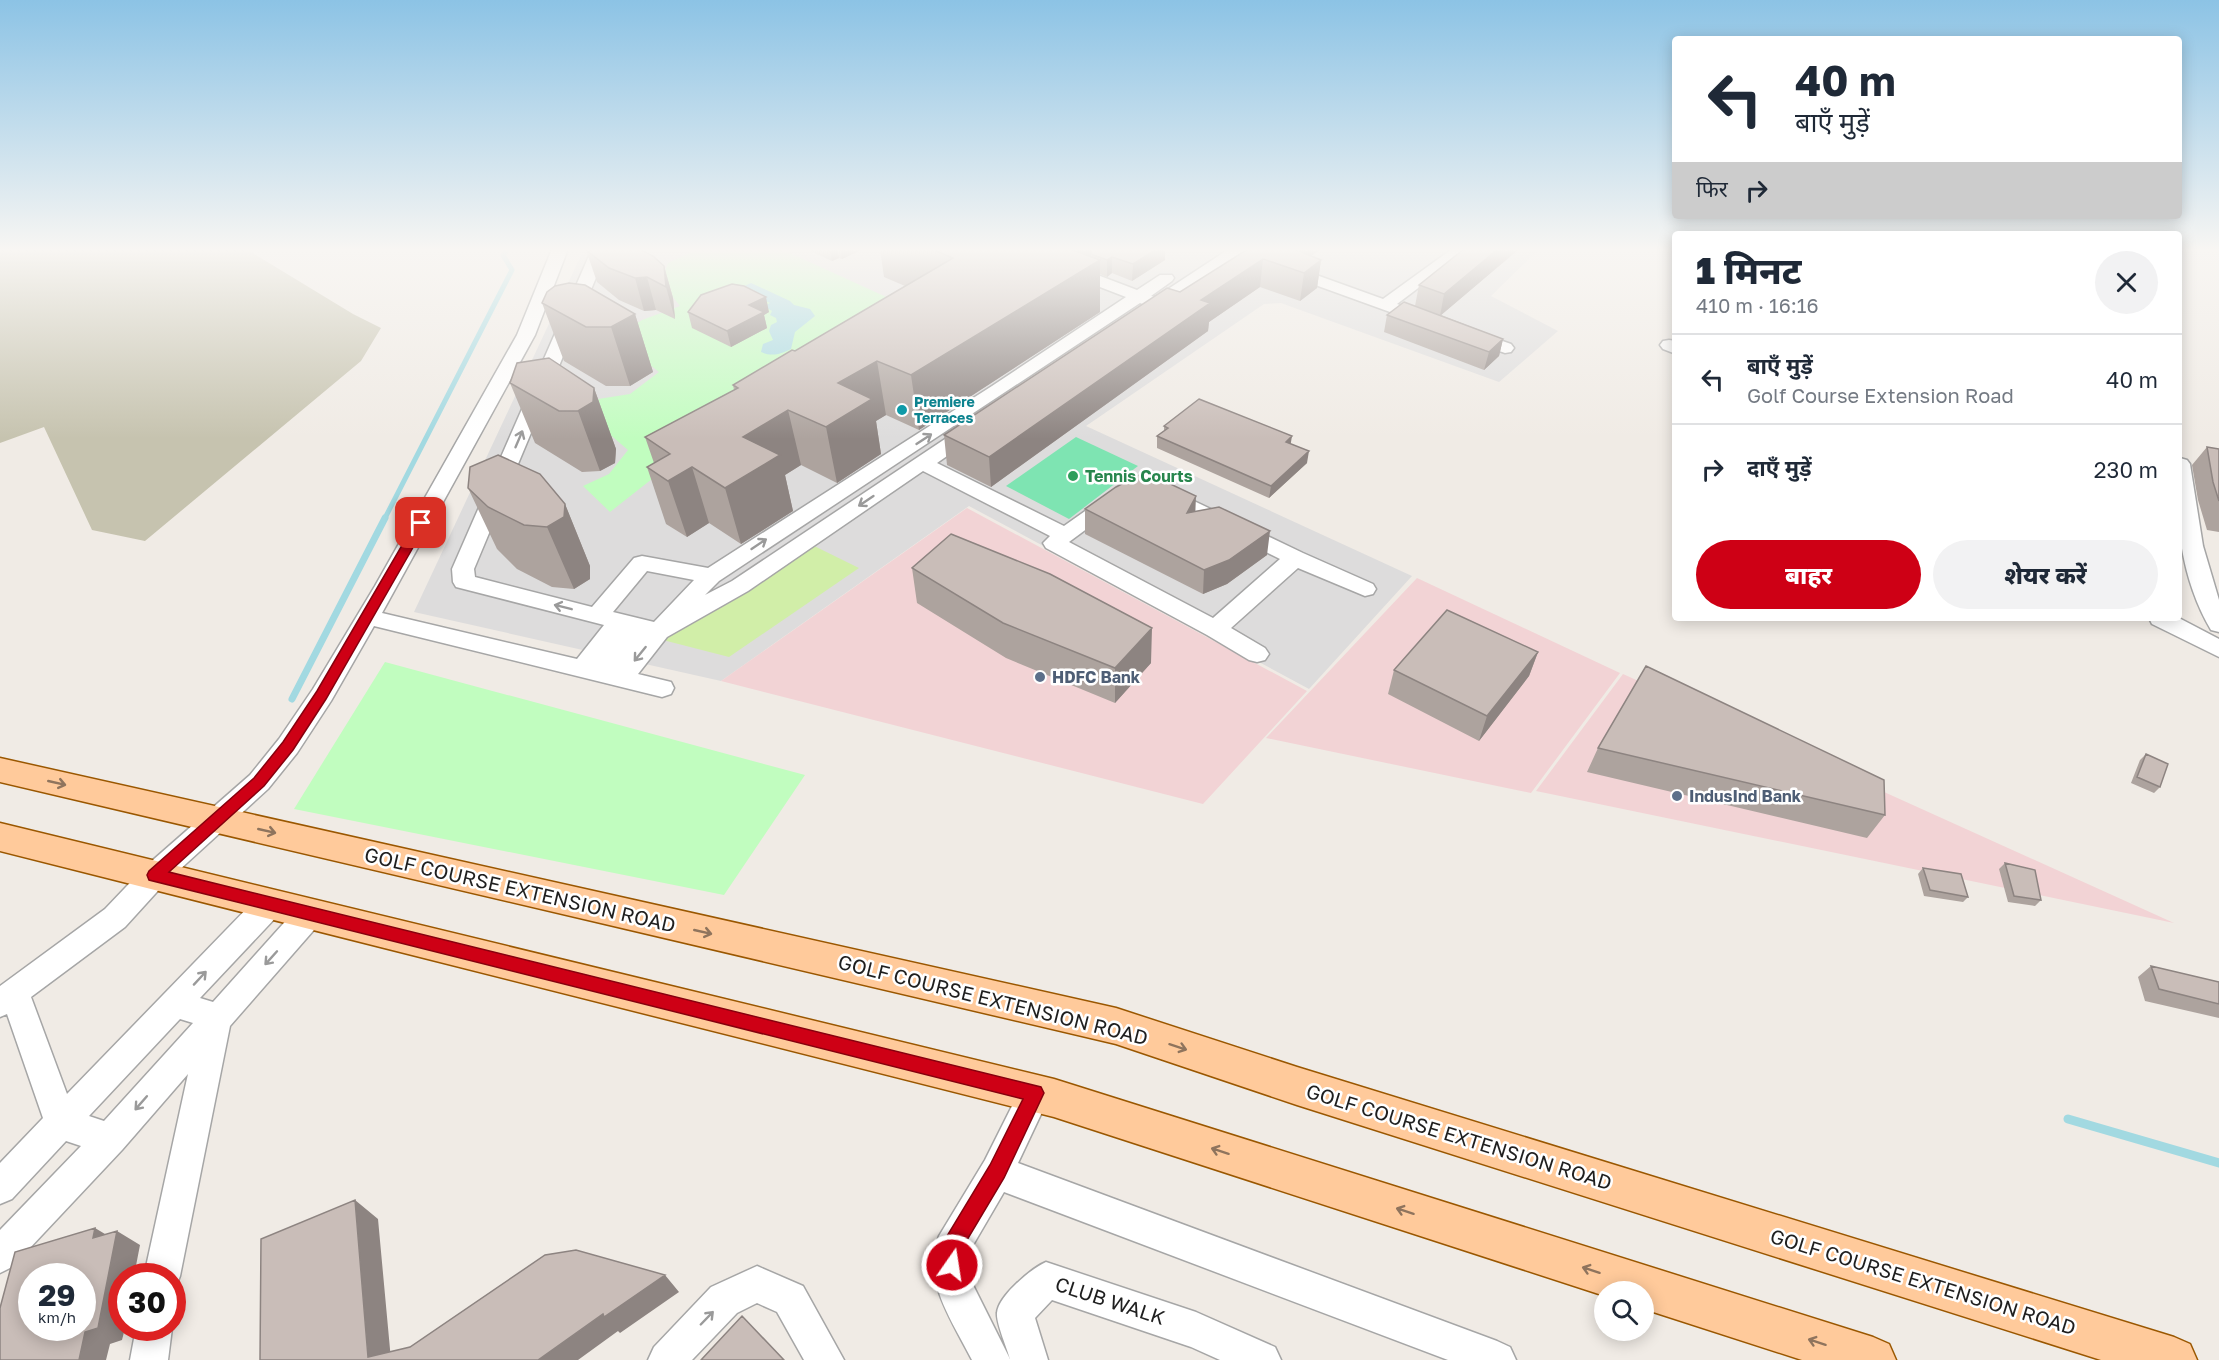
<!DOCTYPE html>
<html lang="hi">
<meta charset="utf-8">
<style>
:root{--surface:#fff;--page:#f2f2f3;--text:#1f2937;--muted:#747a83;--line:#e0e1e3;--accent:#ce0015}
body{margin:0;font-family:"Golos Text","Noto Sans Devanagari",sans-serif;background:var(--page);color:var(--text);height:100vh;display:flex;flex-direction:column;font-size:22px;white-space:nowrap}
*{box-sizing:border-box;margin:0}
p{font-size:20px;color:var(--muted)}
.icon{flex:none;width:33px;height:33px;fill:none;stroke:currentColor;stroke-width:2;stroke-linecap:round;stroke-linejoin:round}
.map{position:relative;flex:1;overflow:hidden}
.details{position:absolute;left:1672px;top:231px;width:510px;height:390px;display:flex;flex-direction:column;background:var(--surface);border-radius:6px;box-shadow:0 3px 15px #0003}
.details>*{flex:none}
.banner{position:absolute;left:1672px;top:36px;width:510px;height:183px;border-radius:6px;box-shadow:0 3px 15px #0003;background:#fff;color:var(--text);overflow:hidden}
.tools{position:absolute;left:1594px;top:1281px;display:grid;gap:12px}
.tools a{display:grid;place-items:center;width:60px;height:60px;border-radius:50%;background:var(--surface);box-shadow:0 3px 15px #0003;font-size:30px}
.speed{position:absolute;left:18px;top:1263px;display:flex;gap:12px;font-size:30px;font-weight:700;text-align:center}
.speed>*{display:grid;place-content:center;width:78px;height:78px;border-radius:50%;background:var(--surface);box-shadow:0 3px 15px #0003;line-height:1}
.speed small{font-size:15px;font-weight:400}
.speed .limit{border:9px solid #d22;background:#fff;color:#111}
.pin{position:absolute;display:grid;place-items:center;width:51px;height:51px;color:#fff;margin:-26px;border-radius:12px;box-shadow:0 3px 9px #0006}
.me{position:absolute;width:66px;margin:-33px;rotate:13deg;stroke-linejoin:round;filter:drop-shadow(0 0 4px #0008)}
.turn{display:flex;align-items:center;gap:21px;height:126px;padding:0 24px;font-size:27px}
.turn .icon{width:78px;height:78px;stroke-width:2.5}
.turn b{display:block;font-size:42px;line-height:51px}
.then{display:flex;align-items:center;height:57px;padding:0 24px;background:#0003;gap:12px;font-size:22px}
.round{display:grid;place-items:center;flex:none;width:63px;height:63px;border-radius:32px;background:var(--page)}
.head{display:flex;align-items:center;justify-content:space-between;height:102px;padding:0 24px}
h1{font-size:36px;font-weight:800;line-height:45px}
.primary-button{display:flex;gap:12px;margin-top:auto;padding:12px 24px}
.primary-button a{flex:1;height:69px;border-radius:36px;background:var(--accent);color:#fff;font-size:24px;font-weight:800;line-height:69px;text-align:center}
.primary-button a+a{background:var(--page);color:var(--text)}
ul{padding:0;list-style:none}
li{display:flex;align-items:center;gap:18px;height:90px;padding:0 24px;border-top:2px solid var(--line)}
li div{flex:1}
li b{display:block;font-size:22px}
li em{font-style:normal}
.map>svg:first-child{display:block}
</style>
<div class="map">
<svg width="2219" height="1360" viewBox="0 0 2219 1360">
<rect width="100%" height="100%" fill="#f0ebe5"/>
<path fill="#dddcdc" d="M584,249H1539L1491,296L1558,331L1499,382L1281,303L1264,304L1086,426L1412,576L1309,689L969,506L721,681L414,612Z"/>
<path fill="#f2d3d5" d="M967,508L1307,691L1203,804L721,681Z
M1417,578L1620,673L1531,793L1266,738Z
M1623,674L2174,923L1536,791Z"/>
<path fill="#c6c3af" d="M0,249H246L353,314L381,328L361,361L145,541L92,530L44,427L0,443Z"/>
<path fill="#d1eea8" d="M804,541L859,568L729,657L659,639Z"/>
<path fill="#c1fdbf" d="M698,249H781L917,311L666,468L610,512L583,486L609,474L628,450L607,432L598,399L630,394L659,372L626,346V330L642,320L680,306L661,282L668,263Z
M385,662L805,775L724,895L294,809Z"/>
<path fill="#7ee4b2" d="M1076,437L1138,466L1069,519L1006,486Z"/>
<path fill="#a2d9e1" d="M751,283L790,301L794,305L810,309L815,316L795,332L791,349C780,354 773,357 761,352L763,344L773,340L769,331L771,325L777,322L776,318L770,315L772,311L764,306L770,303L747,292L729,293Z"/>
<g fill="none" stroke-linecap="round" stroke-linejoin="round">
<path stroke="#a2d9e1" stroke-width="5" d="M384,520L512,270L503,255L508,249"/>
<path stroke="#a2d9e1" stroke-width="7" d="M292,699L385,518"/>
<path stroke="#a2d9e1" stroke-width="9" d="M2068,1119L2219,1163"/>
<defs>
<path id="minor" d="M552,249H568L535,335L382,613L577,659L604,625L456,587L453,582L452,569L592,249H608L474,569L475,577L592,607L634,558L642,556L708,568L992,386L1126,297L1009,252L1007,249H1029L1137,290L1160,275H1172L1174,278L1172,281L1151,296L1156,297L1229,249H1247L1157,312H1145L1143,308L1145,305L1140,303L719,581L705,595L732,581L966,425H980L983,429L980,433L937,463L1064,526L1105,497L1112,495L1119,497L1122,501L1119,505L1069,542L1213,618L1280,559L1161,500L1158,496L1161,492L1168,490L1175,492L1303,553L1373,584L1376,589L1373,594L1365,596L1298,568L1231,628L1265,648L1269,654L1265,660L1257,662L1249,660L1207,635L1046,548L1043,543L1050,536L923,471L748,591L667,637L638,674L671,682L674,688L671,694L662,697L374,626L331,701L297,753L268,789L165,883L125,927L31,997L67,1094L260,895L270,892L280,895L284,904L280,913L200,998L213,1002L300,905L310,902L320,905L324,914L320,923L230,1026L180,1276L175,1289H172V1276H144L188,1074L122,1150L12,1267L0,1273V1230L81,1146L66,1141L12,1199L0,1204V1163L43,1118L7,1014L0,1017V986L105,909L145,867L250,775L279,739L313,689L375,586L517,335ZM647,571L694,580L654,622L613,612ZM180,1019L193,1023L104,1121L89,1116Z
M1452,249H1470L1397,304L1432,316L1435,320L1432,324L1426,325L1296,278L1294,275L1302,270L1308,272L1383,299Z
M1471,330L1511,344L1514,348L1511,352L1505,353L1465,339L1462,335L1465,331Z
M1669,340L1676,341V354L1663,349L1660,345L1663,341Z
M2180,458L2187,460L2190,464L2203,546L2219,600V632L2211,630C2181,579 2173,515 2180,458Z
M2149,618H2179L2219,639V657L2152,624Z
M1035,1078L1046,1082L1051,1093L1018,1163L1497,1341L1510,1347L1516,1360H1448L1004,1192L969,1252L970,1279L1010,1359C1007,1348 996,1323 997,1313C998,1296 1032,1268 1046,1262L1196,1312L1275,1347L1281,1360H1220L1191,1347L1052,1300L1035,1318L1048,1360H972C953,1322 921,1279 939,1236L985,1160L1024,1082Z
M757,1266L803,1286L844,1360H804L777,1312L757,1303L737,1313L692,1360H648L654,1347L711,1287Z
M136,1328H172L168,1360H130Z"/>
<path id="major" d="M0,758L1116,1008L1297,1067L2174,1337L2190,1344L2197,1360H2101L1297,1105L1116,1044L0,782Z
M0,823L1054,1079L1873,1337L1889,1344L1896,1360H1802L1644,1309V1292H1605V1296L1054,1117L0,851Z"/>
</defs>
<use href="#minor" stroke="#a6a6a6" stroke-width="3"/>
<use href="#major" stroke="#9a5700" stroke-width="3"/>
<use href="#minor" fill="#fff" fill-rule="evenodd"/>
<use href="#major" fill="#ffca9b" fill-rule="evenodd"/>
</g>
<path fill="#ada39e" d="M661,249H686L682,250H664Z
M806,249H863L842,259L839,258L832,261Z
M880,249H1165V260L1132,281L1112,273L1107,277L1100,274V312L919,430L886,415L876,421L881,454L837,483L801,465L785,475L793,511L741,544L709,523L687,537L666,524L647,467L654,463L645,437L734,390L733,385L795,351L905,286L884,277Z
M1248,249H1321L1311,256L1321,260L1317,288L1300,301L1260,287L1209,322L1208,331L991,487L947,465L944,435L1180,292Z
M1464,249H1519L1441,315L1503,339L1499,356L1484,370L1384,332L1387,315L1415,306L1419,285Z
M586,250L664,266L673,298L675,319L656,310L644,311L619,300L597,282Z
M542,303L635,314L653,372L630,386H606L564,361Z
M688,312H769L764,315L767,328L731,347L692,328Z
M510,383L594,388L616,449L615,463L600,471L582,472L535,443Z
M1164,426L1307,463L1269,498L1157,448V436L1164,431Z
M2207,447L2219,449V532L2207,530L2198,500L2192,465Z
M468,488L565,504L590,566V579L574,589L552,587L517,569L497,549Z
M1085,509L1195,511L1267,555L1227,584L1203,594L1085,534Z
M912,568L1151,663L1115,703L1006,658L917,603Z
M1538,652L1529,676L1479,741L1388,694L1394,670Z
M1598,748L1885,815L1867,838L1587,772Z
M2146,754L2160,787L2154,793L2131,783L2140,760Z
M2005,863L2041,900L2035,906L2008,902L1999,869Z
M1923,868L1968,897L1963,902L1924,896L1918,874Z
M2151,966L2219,982V1018L2145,1001L2138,977Z"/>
<path fill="#8d8481" d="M830,249H837L839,258L832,261Z
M841,249H863L842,259Z
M1070,249H1091V265L1100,260V312L919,430L911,375Z
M1157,249H1165V260L1132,281L1133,264Z
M1287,249H1321L1291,269Z
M1498,249H1519L1440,316L1444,294Z
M1112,257V273L1107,277V260Z
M1263,259L1260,287L1209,322L1208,331L991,487L989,457L1201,300Z
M1321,260L1317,288L1300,301L1304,273Z
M664,266L673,298L675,319L666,287Z
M647,277L656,310L644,311L635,278Z
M766,297L769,312L764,315L767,328L731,347L727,331L749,305Z
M635,314L653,372L630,386L611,327Z
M1503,339L1499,356L1484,370L1489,352Z
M877,361L886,415L876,421L881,454L837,483L826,427L838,383Z
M594,388L616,449L615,463L600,471L578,411Z
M788,410L801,465L785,475L793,511L741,544L725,488L743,437Z
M1292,436L1290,448L1286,442Z
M1309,451L1307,463L1269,498L1271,486Z
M692,467L709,523L687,537L668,481Z
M1196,496L1195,520L1187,513Z
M565,504L590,566V579L574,589L547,527Z
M1270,531L1267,555L1227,584L1203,594L1204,570Z
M1152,628L1151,663L1115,703V668Z
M1538,652L1529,676L1479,741L1487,716Z
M355,1200L378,1219L391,1360L368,1357Z
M95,1228L115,1240L117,1231L140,1245L134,1276H122V1328H125L122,1340L110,1344L106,1360H79L93,1238Z
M665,1275L679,1292L620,1333L618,1331L578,1360H538L603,1314Z"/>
<path fill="#c9bdb8" stroke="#8d8481" stroke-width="1.5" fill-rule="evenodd" d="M587,249H639L653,256L664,266L666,287L647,277L635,278L609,268L586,250Z
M932,249H1070L1100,260L911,375L877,361L838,383L872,399L826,427L788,410L743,437L780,455L725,488L692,467L668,481L647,467L670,454L645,437L738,388L733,385L792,350L795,351L953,258Z
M1091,249H1157L1133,264L1112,257L1107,260L1091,254Z
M1248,249H1294L1321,260L1304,273L1263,259L1201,300L1210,303L989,457L944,435L1167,288L1180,292Z
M1464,249H1498L1444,294L1419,285Z
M569,283L585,285L635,314L611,327H586L542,303L547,292L555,286Z
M732,284L744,286L766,297L749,305L764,312L727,331L688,312L701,295Z
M1404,302L1503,339L1489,352L1387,315Z
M549,358L594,388L593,402L578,411H559L510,383L517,363Z
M1199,399L1292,436L1286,442L1309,451L1271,486L1157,436L1168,428L1164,426Z
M2207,447L2219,449V501L2213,482Z
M498,455L540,474L565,504L564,517L547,527L524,525L488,507L468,488L470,467Z
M1145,472L1196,496L1187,513L1219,507L1270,531L1229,560L1204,570L1085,509L1116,487Z
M951,534L1050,574L1152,628L1115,668L1003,623L912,568Z
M1447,610L1538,652L1487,716L1394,670Z
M1646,666L1884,780L1885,815L1598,748Z
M2146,754L2168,764L2160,787L2137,777Z
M2005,863L2035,870L2041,900L2014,896Z
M1923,868L1961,874L1968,897L1930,890Z
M2151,966L2219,982V1004L2159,989Z
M355,1200L368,1357L410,1347L545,1255L576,1250L665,1275L604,1317L603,1314L538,1360H260L261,1239Z
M95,1228L93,1238L117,1231L98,1328L85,1332L79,1360H0V1308L15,1252ZM32,1276H82V1328H32Z
M742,1316L784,1360H701Z"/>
<defs><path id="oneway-shaft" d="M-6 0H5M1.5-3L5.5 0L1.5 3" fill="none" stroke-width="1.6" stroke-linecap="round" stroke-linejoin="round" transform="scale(1.5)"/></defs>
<g stroke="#9a9a9a">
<use href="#oneway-shaft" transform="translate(519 439) rotate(-67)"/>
<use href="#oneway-shaft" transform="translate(924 439) rotate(-33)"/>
<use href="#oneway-shaft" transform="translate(866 501) rotate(146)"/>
<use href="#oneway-shaft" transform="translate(759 544) rotate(-34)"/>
<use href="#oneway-shaft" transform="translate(563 607) rotate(-166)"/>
<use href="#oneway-shaft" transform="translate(640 654) rotate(129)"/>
<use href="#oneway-shaft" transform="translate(271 958) rotate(132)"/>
<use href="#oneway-shaft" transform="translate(200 978) rotate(-47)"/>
<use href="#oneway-shaft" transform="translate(141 1103) rotate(131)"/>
<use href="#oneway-shaft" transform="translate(707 1318) rotate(-46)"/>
</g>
<g stroke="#8f745d">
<use href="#oneway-shaft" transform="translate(57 783) rotate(13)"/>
<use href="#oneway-shaft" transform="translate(267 831) rotate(13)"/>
<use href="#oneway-shaft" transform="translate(703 932) rotate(13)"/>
<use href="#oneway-shaft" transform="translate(1178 1047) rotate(18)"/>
<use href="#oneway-shaft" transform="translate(1220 1151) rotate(-162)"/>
<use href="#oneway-shaft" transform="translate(1405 1211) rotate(-162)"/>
<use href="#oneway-shaft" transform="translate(1591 1270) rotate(-162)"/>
<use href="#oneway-shaft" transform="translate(1817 1342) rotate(-162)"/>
</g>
<linearGradient id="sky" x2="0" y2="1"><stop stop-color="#8cc3e5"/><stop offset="0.57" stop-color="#f8f6f3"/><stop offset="1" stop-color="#f8f6f3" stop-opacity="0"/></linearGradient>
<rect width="2219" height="439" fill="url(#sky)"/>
<path fill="#ce0015" stroke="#86000e" stroke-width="1.5" d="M421,519L427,523L326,699L293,750L264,786L169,872L1041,1087L1044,1093L1004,1178L961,1250L962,1265L959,1272L952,1275L945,1272L942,1265V1248L944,1241L990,1165L1023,1099L149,880L147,875L149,871L254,778L283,742L317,691L415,523Z"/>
<circle fill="#0f9aa8" stroke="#fff" stroke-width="2" cx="902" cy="410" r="6"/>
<circle fill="#2e9e5b" stroke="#fff" stroke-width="2" cx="1073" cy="476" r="6"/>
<g fill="#5c6f8a" stroke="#fff" stroke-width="2">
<circle cx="1040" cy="677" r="6"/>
<circle cx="1677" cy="796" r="6"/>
</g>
<g text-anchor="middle" stroke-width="5" stroke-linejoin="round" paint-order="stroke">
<g font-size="14" font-weight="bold" fill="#0d838f" stroke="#fff" text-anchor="start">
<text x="914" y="407">Premiere<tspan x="914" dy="16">Terraces</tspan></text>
</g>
<g font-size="16" font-weight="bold" fill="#27864d" stroke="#fff" text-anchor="start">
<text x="1085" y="482">Tennis Courts</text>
</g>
<g font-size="16" font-weight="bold" fill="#4e5e75" stroke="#fff" text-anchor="start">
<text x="1052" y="683">HDFC Bank</text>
<text x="1689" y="802">IndusInd Bank</text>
</g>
<g font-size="20" fill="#1f1f1f" stroke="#fff">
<text transform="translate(520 890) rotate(13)" y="7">GOLF COURSE EXTENSION ROAD</text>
<text transform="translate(993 1000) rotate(14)" y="7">GOLF COURSE EXTENSION ROAD</text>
<text transform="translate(1459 1137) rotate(17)" y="7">GOLF COURSE EXTENSION ROAD</text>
<text transform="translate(1923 1282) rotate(17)" y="7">GOLF COURSE EXTENSION ROAD</text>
<text transform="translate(1110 1301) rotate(18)" y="7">CLUB WALK</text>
</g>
</g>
</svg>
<div class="tools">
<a><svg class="icon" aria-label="search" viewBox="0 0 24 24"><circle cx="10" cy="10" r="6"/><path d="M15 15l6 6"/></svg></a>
</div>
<div class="speed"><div>29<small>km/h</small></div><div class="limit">30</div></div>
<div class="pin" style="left:421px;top:523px;background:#d93025"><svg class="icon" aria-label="arrive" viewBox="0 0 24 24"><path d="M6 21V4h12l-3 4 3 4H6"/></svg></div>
<svg class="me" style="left:952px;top:1265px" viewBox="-20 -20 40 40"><circle r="17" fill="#ce0015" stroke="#fff" stroke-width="3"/><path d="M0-11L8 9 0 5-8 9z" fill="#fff"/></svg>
<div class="banner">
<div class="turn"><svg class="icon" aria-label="left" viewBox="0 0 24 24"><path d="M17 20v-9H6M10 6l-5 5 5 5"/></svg><div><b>40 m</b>बाएँ मुड़ें</div></div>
<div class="then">फिर<svg class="icon" aria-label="right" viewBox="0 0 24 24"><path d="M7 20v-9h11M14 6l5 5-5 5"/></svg></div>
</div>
<section class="details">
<div class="head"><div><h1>1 मिनट</h1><p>410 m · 16:16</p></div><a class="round"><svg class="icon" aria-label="close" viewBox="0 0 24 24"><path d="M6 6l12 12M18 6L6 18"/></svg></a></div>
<ul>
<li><svg class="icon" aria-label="left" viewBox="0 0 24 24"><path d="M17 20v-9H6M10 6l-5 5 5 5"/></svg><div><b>बाएँ मुड़ें</b><p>Golf Course Extension Road</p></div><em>40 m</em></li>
<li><svg class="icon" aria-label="right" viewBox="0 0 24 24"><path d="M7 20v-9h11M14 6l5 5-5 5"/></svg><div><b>दाएँ मुड़ें</b></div><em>230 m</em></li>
</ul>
<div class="primary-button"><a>बाहर</a><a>शेयर करें</a></div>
</section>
</div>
